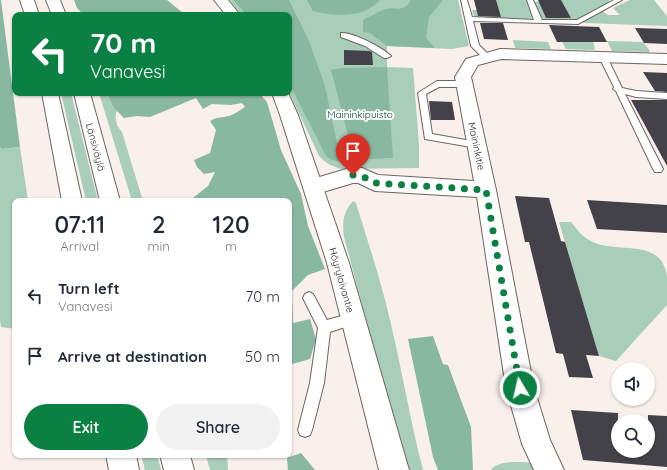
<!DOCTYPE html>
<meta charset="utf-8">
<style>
:root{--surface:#fff;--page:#f2f2f3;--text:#1f2937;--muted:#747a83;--accent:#0b8043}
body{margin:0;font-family:Quicksand,sans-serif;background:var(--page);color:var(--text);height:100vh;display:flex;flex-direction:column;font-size:15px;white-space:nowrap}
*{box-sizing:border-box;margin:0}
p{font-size:13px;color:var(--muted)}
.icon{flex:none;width:22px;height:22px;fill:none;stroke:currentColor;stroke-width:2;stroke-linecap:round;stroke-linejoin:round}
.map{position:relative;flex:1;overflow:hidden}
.side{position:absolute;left:12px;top:198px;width:280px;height:260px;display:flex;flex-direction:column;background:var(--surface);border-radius:8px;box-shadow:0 1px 3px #0004}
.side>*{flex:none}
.hud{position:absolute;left:12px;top:12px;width:280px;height:84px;border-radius:8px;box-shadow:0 1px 3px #0004;background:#0b8043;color:#fff;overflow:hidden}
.fabs{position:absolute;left:611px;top:362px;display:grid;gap:8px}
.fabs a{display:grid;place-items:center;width:44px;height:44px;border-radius:50%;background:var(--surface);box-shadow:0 1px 3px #0004;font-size:20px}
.pin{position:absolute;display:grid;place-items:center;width:34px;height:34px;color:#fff;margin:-41px -17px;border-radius:50% 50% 50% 0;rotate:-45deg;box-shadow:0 0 4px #0007}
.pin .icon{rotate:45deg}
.me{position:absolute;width:44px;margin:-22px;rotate:351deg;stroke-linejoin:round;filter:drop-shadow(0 0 3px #0008)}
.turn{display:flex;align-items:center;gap:14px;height:84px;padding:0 12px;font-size:18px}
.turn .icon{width:52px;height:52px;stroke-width:2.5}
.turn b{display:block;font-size:28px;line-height:34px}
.eta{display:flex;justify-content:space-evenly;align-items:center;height:68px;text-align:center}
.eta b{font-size:24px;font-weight:600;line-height:28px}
.button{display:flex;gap:8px;margin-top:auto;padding:8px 12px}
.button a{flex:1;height:46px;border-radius:24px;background:var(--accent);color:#fff;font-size:16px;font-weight:600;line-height:46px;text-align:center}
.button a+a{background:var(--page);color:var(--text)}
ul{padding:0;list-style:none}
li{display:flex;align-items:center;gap:12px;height:60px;padding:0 12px}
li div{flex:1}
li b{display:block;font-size:15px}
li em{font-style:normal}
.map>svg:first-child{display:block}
</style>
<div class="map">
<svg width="667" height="470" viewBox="0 0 667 470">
<rect width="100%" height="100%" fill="#f9f0eb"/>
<path fill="#a8ceba" d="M230,0H458L469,46L452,49L387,46V67L413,68L419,145V168L342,169C332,167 326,163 319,156L289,92V15H241Z
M496,0H527L533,17L529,20L474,17L472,10H496Z
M561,0H609L610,2L577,19L550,20L543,19L540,17L533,2Z
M630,0H654L667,16V26L585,23L580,21L602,11L608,15H620L613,8Z
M513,40L548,42L551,49L515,48Z
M577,40L593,41L595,49L593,50L566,49L562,42H578Z
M607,41L643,42L650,51L649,52L612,51Z
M61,93H71L98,201H86Z
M99,93H107L113,107L117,110C114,118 116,126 122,132L143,201H132Z
M0,147L2,149L20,147L28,201H15V329L1,327L0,320Z
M353,201L356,203C368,242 381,281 390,320C402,370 410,420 423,470H406L344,237C342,223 343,212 353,201Z
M559,222H571C577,229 582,237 591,241C616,255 662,236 667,277C667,286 667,296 667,305L616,361L599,356Z
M141,455H157L161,470H145Z
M206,455H227L228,470H210Z
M530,462L534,470H491C499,459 519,463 530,462Z"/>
<path fill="#89b8a0" d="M0,0H1L20,147L2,149L0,147Z
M74,0H167L183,13L188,15H84L77,8Z
M233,0H289L309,41L325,86L341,162L332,160L326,156L289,83V15H247Z
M307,0H380C364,19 334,16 313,11Z
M411,0H443L429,17L426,38L435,48L387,46L370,33L363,32V20C370,17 378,11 386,9C398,6 402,14 411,0Z
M387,67L393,158C379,158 361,162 352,151L331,70L341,68Z
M107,93H259L267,102L281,150L301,194L308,226L325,269L308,275L292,291L293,323L310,319L316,339L310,359L289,365V201H189L208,186L215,172L204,174L197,167L194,160L210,153L216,130L210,121C218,116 221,118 229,116C235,114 240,110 245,107L242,103L231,105L212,104L203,109L196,98L150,117L137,116L124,118L113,107Z
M433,336L443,364L448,365L471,427L473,470H438L433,457L408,339Z
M301,453L315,470H288L287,458Z"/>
<path fill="#434249" d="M474,0H496L501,17L478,16Z
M538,0H561L571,18H546Z
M480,23H503L508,40L484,39Z
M549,25L599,27L607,42H557Z
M635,28L667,29V44L644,43Z
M344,50L370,51L372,52L373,65H344Z
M643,72L667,73V92L655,91Z
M631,100H667V166L642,120Z
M429,101L452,102L455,120H431Z
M515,196L549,198L561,241L565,242L599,356L586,355L593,378L569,377L563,354L556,353L529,242H525Z
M587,200L667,205V233L597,229Z
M571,410L618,413V451H648V415L667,416V467L583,460Z"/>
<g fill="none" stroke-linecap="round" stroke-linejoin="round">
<defs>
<path id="service" d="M461,0H467L472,17L534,20L527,0H533L542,20H577L614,0H622L578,24L473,21L479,45L491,57L487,59H484L471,46Z
M341,33C353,32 383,48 391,56L387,58H384L365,46L341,37Z
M600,55H603L607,57L622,88L636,91L667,93V99L636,97L625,94L663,169L661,172H655L653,169L616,91L613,89L614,87L599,57Z
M437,81H464L468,84L464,87H439L426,94L432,134L477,142L480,143L482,145L480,147L477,148L425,139L418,93Z
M309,292L313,294L327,320L353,313L357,315L359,319L357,323L330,332L324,383L312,430L310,435L305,437L300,435L298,430L310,383L318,328L303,298L305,294Z"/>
<path id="minor" d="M500,49L667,54V64L501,59L478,65L471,77L496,190L534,388L550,440L564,470H534L522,444L506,388L477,197L375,191L358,183H353L313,195L306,193L303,187L306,181L353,167L362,168L378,175L474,181L455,77L466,59Z"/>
<path id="secondary" d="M214,0H228L240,15H226Z
M272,93H288L298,115L349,263L409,470H379L327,263L280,115Z"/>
<path id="motorway" d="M20,0H34L39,15H25Z
M46,0H60L66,15H52Z
M42,93H58L82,201H62Z
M74,93H90L120,201H100Z
M106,455H136L139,470H109Z
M160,455H190L194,470H164Z"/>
</defs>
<use href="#service" stroke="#6d6661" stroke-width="2"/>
<use href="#minor" stroke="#6d6661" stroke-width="2"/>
<use href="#secondary" stroke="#6d6661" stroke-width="2"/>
<use href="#motorway" stroke="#6d6661" stroke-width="2"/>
<use href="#service" fill="#fff" fill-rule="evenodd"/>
<use href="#minor" fill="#fff" fill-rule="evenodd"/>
<use href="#secondary" fill="#fff" fill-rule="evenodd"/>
<use href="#motorway" fill="#fff" fill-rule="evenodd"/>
</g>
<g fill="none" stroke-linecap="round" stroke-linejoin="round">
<path stroke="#0b8043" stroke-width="7" stroke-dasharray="0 12.6" d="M353,175L362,176L375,183L486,190L520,388"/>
</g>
<g text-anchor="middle" stroke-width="4" stroke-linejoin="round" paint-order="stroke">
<g font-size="10" fill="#03442d" stroke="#fff">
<text x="360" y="118">Maininkipuisto</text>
</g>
<g font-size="10" fill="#2b2826" stroke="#fff">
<text transform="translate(477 146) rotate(78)" y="4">Maininkitie</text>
<text transform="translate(96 147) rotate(75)" y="4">Länsiväylä</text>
<text transform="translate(342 280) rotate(74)" y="4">Höyrylaivantie</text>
</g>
</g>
</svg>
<div class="fabs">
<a><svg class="icon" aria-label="sound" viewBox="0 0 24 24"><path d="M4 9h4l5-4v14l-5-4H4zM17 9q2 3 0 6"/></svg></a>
<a><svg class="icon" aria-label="search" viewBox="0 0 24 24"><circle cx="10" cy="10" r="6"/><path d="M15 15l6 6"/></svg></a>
</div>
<div class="pin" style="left:353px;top:175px;background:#d93025"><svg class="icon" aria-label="arrive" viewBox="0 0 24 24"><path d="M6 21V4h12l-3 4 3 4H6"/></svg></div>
<svg class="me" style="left:520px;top:388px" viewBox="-20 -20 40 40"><circle r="17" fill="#0b8043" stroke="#fff" stroke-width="3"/><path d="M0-11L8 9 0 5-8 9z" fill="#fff"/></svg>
<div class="hud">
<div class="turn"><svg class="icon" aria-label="left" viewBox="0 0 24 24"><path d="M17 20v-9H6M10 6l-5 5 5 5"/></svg><div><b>70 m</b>Vanavesi</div></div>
</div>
<section class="side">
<div class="eta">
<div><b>07:11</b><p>Arrival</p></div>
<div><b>2</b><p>min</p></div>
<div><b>120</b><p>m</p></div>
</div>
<ul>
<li><svg class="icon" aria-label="left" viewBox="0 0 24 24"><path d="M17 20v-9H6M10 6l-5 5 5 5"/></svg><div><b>Turn left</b><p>Vanavesi</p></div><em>70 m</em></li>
<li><svg class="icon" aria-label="arrive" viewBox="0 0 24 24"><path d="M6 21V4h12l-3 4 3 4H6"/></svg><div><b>Arrive at destination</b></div><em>50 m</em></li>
</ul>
<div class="button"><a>Exit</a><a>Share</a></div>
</section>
</div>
